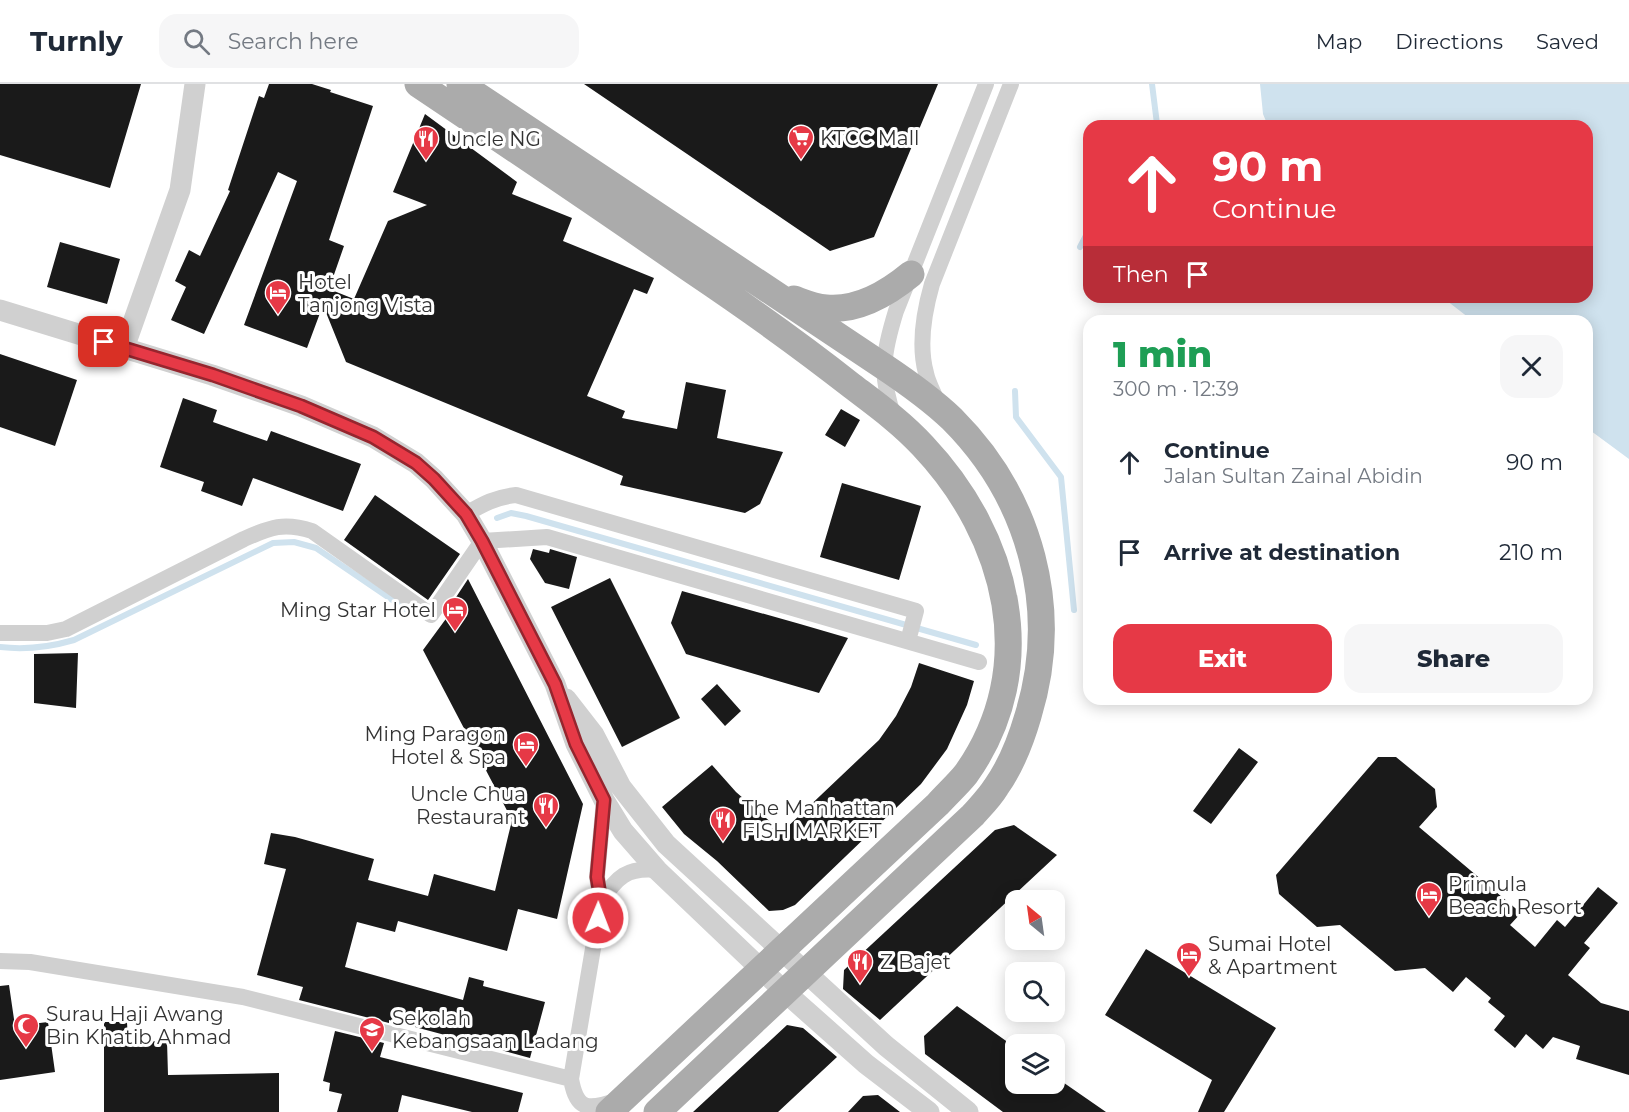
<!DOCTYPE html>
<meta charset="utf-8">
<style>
:root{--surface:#fff;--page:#f6f6f7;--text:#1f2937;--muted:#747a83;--line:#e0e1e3;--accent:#e63946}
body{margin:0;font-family:Montserrat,sans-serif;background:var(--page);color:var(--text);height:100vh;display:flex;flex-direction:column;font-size:22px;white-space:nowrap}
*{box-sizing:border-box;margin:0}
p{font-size:20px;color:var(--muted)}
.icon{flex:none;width:33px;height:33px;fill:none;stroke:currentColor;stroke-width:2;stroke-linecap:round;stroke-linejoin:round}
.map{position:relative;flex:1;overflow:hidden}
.drawer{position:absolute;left:1083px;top:231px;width:510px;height:390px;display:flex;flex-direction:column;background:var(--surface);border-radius:18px;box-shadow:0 3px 15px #0003}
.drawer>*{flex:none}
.top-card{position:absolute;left:1083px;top:36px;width:510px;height:183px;border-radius:18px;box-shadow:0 3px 15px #0003;background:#e63946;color:#fff;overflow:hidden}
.needle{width:39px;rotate:331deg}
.buttons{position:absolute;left:1005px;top:806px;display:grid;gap:12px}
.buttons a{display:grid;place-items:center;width:60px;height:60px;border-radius:12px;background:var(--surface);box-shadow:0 3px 15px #0003;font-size:30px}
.pin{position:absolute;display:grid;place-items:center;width:51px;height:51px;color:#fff;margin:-26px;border-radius:12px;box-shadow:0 3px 9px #0006}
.me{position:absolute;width:66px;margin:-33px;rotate:1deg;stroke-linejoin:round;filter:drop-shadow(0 0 4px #0008)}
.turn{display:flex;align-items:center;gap:21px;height:126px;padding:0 30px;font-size:27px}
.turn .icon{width:78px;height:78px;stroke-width:2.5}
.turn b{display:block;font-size:42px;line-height:51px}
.then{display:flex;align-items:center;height:57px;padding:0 30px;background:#0003;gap:12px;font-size:22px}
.round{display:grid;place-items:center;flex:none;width:63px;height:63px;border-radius:18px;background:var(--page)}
.summary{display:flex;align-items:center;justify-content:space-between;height:102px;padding:0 30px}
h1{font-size:36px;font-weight:800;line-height:45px;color:#1e9e55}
.button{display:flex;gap:12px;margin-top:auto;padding:12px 30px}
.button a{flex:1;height:69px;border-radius:18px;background:var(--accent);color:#fff;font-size:24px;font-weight:800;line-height:69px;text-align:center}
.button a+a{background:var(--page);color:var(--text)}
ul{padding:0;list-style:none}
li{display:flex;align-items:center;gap:18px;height:90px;padding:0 30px}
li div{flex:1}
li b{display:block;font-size:22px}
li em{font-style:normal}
header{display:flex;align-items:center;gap:36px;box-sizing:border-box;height:84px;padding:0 30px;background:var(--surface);border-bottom:2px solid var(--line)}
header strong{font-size:28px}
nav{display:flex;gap:33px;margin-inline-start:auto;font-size:21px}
.search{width:420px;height:54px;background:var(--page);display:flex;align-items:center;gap:15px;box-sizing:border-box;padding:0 21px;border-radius:18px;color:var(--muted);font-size:22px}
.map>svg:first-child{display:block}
</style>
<header>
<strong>Turnly</strong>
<div class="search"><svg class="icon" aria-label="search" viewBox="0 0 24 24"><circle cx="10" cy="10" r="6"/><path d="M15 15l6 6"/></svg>Search here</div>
<nav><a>Map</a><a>Directions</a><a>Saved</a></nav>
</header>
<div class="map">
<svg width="1629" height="1028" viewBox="0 0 1629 1028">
<rect width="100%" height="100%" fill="#fff"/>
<path fill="#cfe2ee" d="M1260,0H1629V375L1587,344V237H1473L1442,213H1587V42H1268L1263,30Z"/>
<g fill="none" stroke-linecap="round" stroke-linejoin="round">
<path stroke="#cfe2ee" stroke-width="6" d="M1152,0L1157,40L1155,42
M1080,163L1089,146
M1015,307L1016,333L1061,393L1074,526
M497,434L511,429L526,432L976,561
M0,563C25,566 50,563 74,556L273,459L294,458L316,464L410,528"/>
</g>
<path fill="#1a1a1a" d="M0,0H141L110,104L0,71Z
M269,0H312L331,6L330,8L373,22L329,156L344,162L329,205L354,215L388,137L427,121L393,108L425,30L517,98L512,110L572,134L563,157L654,194L647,210L634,205L587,312L625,327L622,334L677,345L686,298L726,306L717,354L783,368L760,420L745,429L620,401L623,392L346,278L323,221L307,264L244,241L297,97L278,88L204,250L171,236L186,203L175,197L189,166L200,172L230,107L228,106L259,12L264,14Z
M584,0H938L874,153L830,167Z
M60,158L120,175L107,220L47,203Z
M0,270L77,296L55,362L0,343Z
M183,314L217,326L213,338L267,357L271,347L361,380L343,427L253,394L242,422L201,407L204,398L160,383Z
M841,325L860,336L845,363L825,351Z
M842,399L921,422L899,496L820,473Z
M375,411L460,470L428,516L344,456Z
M533,465L549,469L550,465L577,473L569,505L545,499L530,475Z
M610,494L680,634L622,663L551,523Z
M468,495L583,720L557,835L518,825L507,867L398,837L395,848L357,838L345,883L463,916L469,893L484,897L483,902L545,918L530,974L389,936V939L299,916L303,903L257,891L286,785L264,780L271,749L295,753L374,775L368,796L428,812L434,790L495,807L512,736L423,566L448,532L445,530Z
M682,507L800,540L848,554L819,609L686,570L671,539Z
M78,569L76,624L34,619V570Z
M919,579L974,597L967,621L947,665L921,700L795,821L783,826L769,827L717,777L684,750L662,723L712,681L736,708L782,748L879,656L896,632L911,603Z
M717,600L741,627L725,642L701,615Z
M1239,664L1258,678L1211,740L1193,727Z
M1378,673H1396L1435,705L1437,723L1419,743L1521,829L1510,841L1535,863L1557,836L1565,843L1598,803L1618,819L1584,859L1590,864L1568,891L1601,919L1629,927V991L1576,975L1580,962L1553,953L1543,965L1526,950L1515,964L1494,946L1505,932L1488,918L1491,914L1466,893L1453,908L1425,884L1395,887L1340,841L1317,843L1279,810L1276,791Z
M1014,741L1057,771L880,936L843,905L844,886L995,746Z
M1146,865L1276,944L1224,1028H1198L1212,996L1105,931Z
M9,901L15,942L48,938L55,988L0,996V902Z
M957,922L1016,964V999H1054V992L1106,1028H1003L925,970L924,952Z
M104,938H127L128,958L167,957L168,991L279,989V1028H104Z
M787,941L803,944L837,973L778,1028H693Z
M335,947L384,959L380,973L523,1009L518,1028H472L402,1011L398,1028H337L342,1010L329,1007L330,999L323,997Z
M878,1011L900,1028H848L863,1012Z"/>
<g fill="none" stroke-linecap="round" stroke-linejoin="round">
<path stroke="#d0d0d0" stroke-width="16" d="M938,320C934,309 928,299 926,289C918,260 924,228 932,200L1011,0
M894,333C879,291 883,269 896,227L986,0
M466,430C483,420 496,413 516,411L916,527L908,557
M0,549H47L66,545L244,455C271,443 284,438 312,447L431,531L482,457L547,453L979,578
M604,716L597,793L601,817L571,995C577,1028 589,1026 618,1016
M601,817C617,793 627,783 657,786
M0,877L30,878L243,913L571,995"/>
<path stroke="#d0d0d0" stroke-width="21" d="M0,226L212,291L301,322L373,353L416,379L434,395L466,430L482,457L555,600L576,660L604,716L623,747L657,786L785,908L866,980L929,1028
M124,264L180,106L195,0
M566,615L594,651L621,703L666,760L886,962L968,1028"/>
<path stroke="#ababab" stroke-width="27" d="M418,0C509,61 600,122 690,185C745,222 800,261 852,302C877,321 902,339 923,362C1008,452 1042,583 966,690C958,700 947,710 938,720L609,1028
M460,0L883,282C907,298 931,315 952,335C1031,414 1061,525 1028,632C1021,656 1011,682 996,703C990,713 981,722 973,731L657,1028
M794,215C805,219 814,223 826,224C857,227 888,209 911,190"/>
</g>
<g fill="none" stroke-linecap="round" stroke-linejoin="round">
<defs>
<path id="route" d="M104,258L213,291L301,322L373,353L416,379L434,395L466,430L482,457L555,600L576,660L604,716L597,793L601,817L598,834"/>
</defs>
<use href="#route" stroke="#96252e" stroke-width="15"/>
<use href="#route" stroke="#e63946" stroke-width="10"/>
</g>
<defs>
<symbol id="supermarket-pin" viewBox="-11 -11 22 30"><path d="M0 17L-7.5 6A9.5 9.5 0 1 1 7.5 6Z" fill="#e63946" stroke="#fff"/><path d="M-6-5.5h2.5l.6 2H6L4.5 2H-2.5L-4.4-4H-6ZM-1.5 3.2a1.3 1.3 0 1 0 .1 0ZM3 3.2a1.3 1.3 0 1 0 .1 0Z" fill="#fff"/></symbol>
<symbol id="restaurant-pin" viewBox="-11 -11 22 30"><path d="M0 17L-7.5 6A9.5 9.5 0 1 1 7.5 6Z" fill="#e63946" stroke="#fff"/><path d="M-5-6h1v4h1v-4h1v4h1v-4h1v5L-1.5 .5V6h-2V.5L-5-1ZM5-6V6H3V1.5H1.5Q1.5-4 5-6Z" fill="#fff"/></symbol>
<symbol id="hotel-pin" viewBox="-11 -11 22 30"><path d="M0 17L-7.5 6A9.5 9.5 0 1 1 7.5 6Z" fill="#e63946" stroke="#fff"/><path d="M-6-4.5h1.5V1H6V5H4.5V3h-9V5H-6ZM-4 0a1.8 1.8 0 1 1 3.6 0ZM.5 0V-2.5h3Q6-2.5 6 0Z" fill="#fff"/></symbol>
<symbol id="mosque-pin" viewBox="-11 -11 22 30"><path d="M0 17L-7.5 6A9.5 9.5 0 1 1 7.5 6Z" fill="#e63946" stroke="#fff"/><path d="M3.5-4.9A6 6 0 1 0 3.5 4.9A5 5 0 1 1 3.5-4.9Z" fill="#fff"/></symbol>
<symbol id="school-pin" viewBox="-11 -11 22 30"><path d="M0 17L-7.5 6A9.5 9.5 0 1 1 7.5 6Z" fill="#e63946" stroke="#fff"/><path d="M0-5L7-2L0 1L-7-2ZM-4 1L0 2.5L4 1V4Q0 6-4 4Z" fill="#fff"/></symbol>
</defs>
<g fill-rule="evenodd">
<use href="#supermarket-pin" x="786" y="39" width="30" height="40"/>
<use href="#restaurant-pin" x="411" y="40" width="30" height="40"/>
<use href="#hotel-pin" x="263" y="194" width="30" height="40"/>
<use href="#hotel-pin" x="440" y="511" width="30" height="40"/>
<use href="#hotel-pin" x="511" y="646" width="30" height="40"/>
<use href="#restaurant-pin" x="531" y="707" width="30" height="40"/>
<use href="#restaurant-pin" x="708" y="721" width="30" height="40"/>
<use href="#hotel-pin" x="1414" y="796" width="30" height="40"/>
<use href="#hotel-pin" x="1174" y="856" width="30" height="40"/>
<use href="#restaurant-pin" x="845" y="863" width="30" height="40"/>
<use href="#mosque-pin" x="11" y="927" width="30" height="40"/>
<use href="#school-pin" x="357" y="931" width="30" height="40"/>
</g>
<g text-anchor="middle" stroke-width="6" stroke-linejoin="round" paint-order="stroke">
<g font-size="20" fill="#333" stroke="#fff" text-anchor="start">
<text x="820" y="61">KTCC Mall</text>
<text x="446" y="62">Uncle NG</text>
<text x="298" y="205">Hotel<tspan x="298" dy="23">Tanjong Vista</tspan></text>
<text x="436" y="533" text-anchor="end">Ming Star Hotel</text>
<text x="506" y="657" text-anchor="end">Ming Paragon<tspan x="506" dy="23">Hotel &amp; Spa</tspan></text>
<text x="526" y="717" text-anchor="end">Uncle Chua<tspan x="526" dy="23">Restaurant</tspan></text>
<text x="742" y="731">The Manhattan<tspan x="742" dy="23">FISH MARKET</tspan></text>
<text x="1448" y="807">Primula<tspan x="1448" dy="23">Beach Resort</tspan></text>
<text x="1208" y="867">Sumai Hotel<tspan x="1208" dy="23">&amp; Apartment</tspan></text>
<text x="880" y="885">Z Bajet</text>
<text x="46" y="937">Surau Haji Awang<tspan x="46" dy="23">Bin Khatib Ahmad</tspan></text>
<text x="392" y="941">Sekolah<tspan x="392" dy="23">Kebangsaan Ladang</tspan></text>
</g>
</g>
</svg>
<div class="buttons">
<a><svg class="needle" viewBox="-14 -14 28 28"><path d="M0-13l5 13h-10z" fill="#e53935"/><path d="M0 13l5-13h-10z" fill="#747a83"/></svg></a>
<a><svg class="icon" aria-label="search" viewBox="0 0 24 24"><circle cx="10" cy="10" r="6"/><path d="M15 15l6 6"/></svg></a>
<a><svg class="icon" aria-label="layers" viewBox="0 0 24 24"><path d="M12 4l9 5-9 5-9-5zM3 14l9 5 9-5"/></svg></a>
</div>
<div class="pin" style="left:104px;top:258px;background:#d93025"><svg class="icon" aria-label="arrive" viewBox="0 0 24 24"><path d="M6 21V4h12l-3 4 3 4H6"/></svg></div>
<svg class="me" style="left:598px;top:834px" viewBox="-20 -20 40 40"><circle r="17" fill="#e63946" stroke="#fff" stroke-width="3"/><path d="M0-11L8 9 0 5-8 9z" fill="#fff"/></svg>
<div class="top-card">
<div class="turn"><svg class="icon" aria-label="ahead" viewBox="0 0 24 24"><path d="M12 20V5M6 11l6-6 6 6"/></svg><div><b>90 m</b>Continue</div></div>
<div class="then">Then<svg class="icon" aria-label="arrive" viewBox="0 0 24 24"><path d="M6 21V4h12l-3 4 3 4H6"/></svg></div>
</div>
<section class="drawer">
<div class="summary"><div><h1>1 min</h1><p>300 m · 12:39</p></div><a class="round"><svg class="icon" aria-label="close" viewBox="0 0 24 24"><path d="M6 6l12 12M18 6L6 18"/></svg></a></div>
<ul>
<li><svg class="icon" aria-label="ahead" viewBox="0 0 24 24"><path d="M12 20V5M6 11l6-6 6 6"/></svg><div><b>Continue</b><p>Jalan Sultan Zainal Abidin</p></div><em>90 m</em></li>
<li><svg class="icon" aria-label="arrive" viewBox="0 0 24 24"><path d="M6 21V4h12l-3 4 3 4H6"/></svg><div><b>Arrive at destination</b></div><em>210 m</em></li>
</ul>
<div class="button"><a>Exit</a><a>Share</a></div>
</section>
</div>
